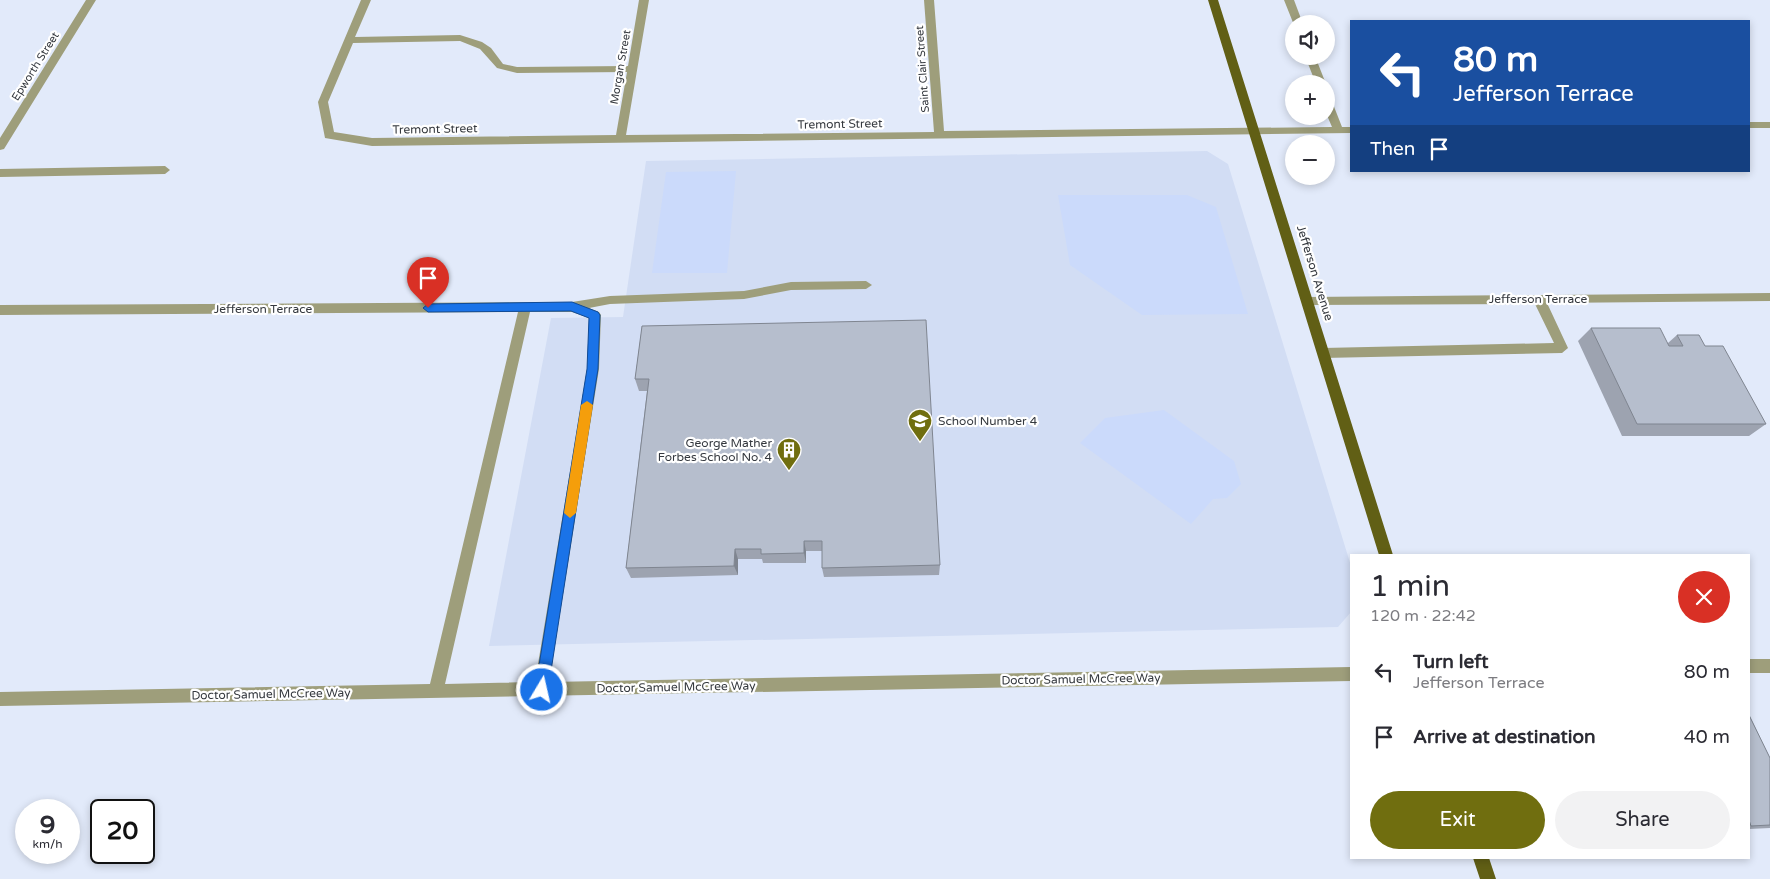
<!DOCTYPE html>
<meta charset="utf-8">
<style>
:root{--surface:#fff;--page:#f2f2f3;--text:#2b2b33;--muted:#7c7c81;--accent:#706e0f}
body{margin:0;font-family:"Varela Round",sans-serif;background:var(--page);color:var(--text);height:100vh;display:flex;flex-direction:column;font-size:19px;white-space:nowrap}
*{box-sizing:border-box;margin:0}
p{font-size:16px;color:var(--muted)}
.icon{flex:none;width:28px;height:28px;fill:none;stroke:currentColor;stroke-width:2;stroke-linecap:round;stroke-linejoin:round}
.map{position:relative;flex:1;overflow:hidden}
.sheet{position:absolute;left:1350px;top:554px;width:400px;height:305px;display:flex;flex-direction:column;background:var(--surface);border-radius:0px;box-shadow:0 2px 8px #0003}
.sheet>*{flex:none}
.banner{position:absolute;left:1350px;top:20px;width:400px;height:152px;border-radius:0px;box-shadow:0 2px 8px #0003;background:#1a4fa0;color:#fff;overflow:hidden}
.fabs{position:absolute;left:1285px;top:15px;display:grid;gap:10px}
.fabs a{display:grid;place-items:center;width:50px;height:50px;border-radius:50%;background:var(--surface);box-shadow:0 2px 8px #0003;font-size:25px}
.speed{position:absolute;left:15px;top:799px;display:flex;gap:10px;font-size:25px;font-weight:700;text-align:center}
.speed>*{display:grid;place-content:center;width:65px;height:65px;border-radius:50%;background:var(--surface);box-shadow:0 2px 8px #0003;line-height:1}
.speed small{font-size:12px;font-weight:400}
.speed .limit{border:2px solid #111;border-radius:8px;background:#fff;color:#111}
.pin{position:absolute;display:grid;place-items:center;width:42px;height:42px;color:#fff;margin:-51px -21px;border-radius:50% 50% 50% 0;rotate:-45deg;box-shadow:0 0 5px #0007}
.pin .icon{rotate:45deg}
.me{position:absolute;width:55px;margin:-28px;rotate:9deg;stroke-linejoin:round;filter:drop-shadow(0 0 4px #0008)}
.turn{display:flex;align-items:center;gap:18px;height:105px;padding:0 20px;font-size:22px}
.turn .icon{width:65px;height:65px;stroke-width:2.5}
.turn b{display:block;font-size:35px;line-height:42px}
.then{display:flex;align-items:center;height:48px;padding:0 20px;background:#0003;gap:10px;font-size:19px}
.round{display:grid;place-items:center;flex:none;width:52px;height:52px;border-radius:26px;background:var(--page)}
.overview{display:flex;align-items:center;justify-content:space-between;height:85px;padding:0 20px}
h1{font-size:30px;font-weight:600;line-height:38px}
.primary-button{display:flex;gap:10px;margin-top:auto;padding:10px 20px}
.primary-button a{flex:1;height:58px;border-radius:30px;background:var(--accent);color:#fff;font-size:20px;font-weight:600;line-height:58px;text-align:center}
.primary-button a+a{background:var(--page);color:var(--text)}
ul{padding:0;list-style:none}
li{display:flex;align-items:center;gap:15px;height:65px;padding:0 20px}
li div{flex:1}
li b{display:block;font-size:19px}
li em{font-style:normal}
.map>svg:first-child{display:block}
</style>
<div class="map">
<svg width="1770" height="879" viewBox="0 0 1770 879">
<rect width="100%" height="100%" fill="#e2eafa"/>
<path fill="#d2ddf4" d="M1207,151L1228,164L1351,566V612L1338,627L489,646L551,318L623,317L646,161Z"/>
<path fill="#cbdafb" d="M736,171L727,273H652L666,172Z
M1058,195H1187L1216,207L1248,314L1142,315L1070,265Z
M1164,410L1234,461L1241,484L1227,498L1213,499L1191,524L1080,443L1105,418Z"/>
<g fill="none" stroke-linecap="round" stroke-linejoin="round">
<path fill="#9e9e7b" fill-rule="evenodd" d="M86,0H96L4,149L0,150V138Z
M361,0H371L355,37L460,35L482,42L491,48L503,64L517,67L628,66L639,0H649L626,135L934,132L924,0H934L944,131L1332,127L1326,113V96L1331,99L1342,127H1351V133L372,146L325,138L318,102ZM460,41L480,49L497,68L517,73L627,72L616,135L372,138L334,132L328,102L353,43Z
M1284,0H1294L1303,24L1294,25Z
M1305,56H1315L1326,84H1316Z
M1749,122H1770V128H1749Z
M165,166L170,170L165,174L0,177V169Z
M866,281L872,285L866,289L791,290L744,299L610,304L589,308L599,312L601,315L599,369L549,682L1351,667V681L0,706V692L430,684L518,312L0,315V305L572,302L610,296L744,291L791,282ZM530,312H572L589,318L587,369L535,682L445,684Z
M1770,293V301L1547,303L1568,348L1562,353L1323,358L1317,353L1323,348L1554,343L1535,304L1307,305L1301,301L1307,297Z
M1749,659H1770V673H1749Z"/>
<path fill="#615f15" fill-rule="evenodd" d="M1208,0H1218L1393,555H1379Z
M1473,858H1489L1496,879H1480Z"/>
</g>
<path fill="#9da3b0" d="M642,326L940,565L939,575L824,577L822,568V551H806V563H763L762,559H738V575L631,578L626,568L647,391H639L635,379Z
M1591,328L1668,343L1677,335L1705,346L1766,424L1749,436H1622L1578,341Z
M1749,715L1770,758V828L1749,829Z"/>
<path fill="#7f8590" d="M804,541L806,551V563L804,553Z
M735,549L738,559V575L734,566Z"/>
<path fill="#b6becd" stroke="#7f8590" d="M926,320L940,565L822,568V541H804V553L761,554V549H735L734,566L626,568L649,379H635L642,326Z
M1591,328H1660L1669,346H1683L1677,335H1699L1705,346H1723L1766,424H1637Z
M1749,715L1770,758V825L1751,826L1749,820Z"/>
<path fill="#1a73e8" stroke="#114b97" d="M572,302L598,312L600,315L598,369L548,690L546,694L542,696L537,694L535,690L587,369L589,318L571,311L428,312L423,308L428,304Z"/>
<path fill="#f59e0b" d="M587,401L593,405L576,513L570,518L564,513L581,405Z"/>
<defs>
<symbol id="school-pin" viewBox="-11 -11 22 30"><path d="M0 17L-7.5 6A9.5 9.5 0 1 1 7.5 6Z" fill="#706e0f" stroke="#fff"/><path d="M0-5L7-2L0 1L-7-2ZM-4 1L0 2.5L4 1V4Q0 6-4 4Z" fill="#fff"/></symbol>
<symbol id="building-pin" viewBox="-11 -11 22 30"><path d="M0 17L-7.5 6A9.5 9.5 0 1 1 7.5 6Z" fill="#706e0f" stroke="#fff"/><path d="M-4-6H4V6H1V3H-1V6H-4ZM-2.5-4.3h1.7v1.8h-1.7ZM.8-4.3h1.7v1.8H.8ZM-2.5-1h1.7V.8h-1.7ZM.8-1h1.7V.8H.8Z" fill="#fff"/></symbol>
</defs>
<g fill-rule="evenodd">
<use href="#school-pin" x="906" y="407" width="28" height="38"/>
<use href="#building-pin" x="775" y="436" width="28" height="38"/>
</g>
<g text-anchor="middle" stroke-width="4.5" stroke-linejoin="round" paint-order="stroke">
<g font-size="11" fill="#34383e" stroke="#fff">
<text transform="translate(35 66) rotate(-58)" y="4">Epworth Street</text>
<text transform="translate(620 67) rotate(-80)" y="4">Morgan Street</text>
<text transform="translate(922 69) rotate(-94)" y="4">Saint Clair Street</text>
</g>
<g font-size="12" fill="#34383e" stroke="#fff">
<text transform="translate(840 124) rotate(-1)" y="4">Tremont Street</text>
<text transform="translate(435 129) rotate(-1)" y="4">Tremont Street</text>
<text transform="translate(1315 273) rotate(73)" y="4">Jefferson Avenue</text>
<text x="1538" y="303">Jefferson Terrace</text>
<text x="263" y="313">Jefferson Terrace</text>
<text transform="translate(1081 679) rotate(-1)" y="4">Doctor Samuel McCree Way</text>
<text transform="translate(676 687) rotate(-1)" y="4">Doctor Samuel McCree Way</text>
<text transform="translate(271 694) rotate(-1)" y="4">Doctor Samuel McCree Way</text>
</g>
<g font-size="12" fill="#34383e" stroke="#fff" text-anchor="start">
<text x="938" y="425">School Number 4</text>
<text x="772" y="447" text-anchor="end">George Mather<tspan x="772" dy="14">Forbes School No. 4</tspan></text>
</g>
</g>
</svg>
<div class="fabs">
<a><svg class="icon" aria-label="sound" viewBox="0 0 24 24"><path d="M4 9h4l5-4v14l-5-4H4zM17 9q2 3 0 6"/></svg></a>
<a>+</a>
<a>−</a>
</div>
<div class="speed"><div>9<small>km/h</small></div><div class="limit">20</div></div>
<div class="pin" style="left:428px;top:308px;background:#d93025"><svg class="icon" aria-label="arrive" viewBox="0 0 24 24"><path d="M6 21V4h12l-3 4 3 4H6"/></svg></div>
<svg class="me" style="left:542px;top:690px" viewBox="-20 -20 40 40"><circle r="17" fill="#1a73e8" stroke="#fff" stroke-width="3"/><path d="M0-11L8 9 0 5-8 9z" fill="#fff"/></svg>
<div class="banner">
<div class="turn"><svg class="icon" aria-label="left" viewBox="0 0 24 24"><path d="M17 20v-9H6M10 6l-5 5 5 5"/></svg><div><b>80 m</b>Jefferson Terrace</div></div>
<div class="then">Then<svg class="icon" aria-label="arrive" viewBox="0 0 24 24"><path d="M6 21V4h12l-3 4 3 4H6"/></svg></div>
</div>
<section class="sheet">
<div class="overview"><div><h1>1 min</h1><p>120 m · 22:42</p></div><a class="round" style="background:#d93025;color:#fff"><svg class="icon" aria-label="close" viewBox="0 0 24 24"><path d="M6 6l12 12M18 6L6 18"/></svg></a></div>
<ul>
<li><svg class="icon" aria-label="left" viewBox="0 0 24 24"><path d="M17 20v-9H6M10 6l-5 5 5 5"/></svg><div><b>Turn left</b><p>Jefferson Terrace</p></div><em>80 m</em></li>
<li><svg class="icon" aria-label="arrive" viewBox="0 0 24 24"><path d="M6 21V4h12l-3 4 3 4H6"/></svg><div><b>Arrive at destination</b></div><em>40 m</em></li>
</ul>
<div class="primary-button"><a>Exit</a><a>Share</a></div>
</section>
</div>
